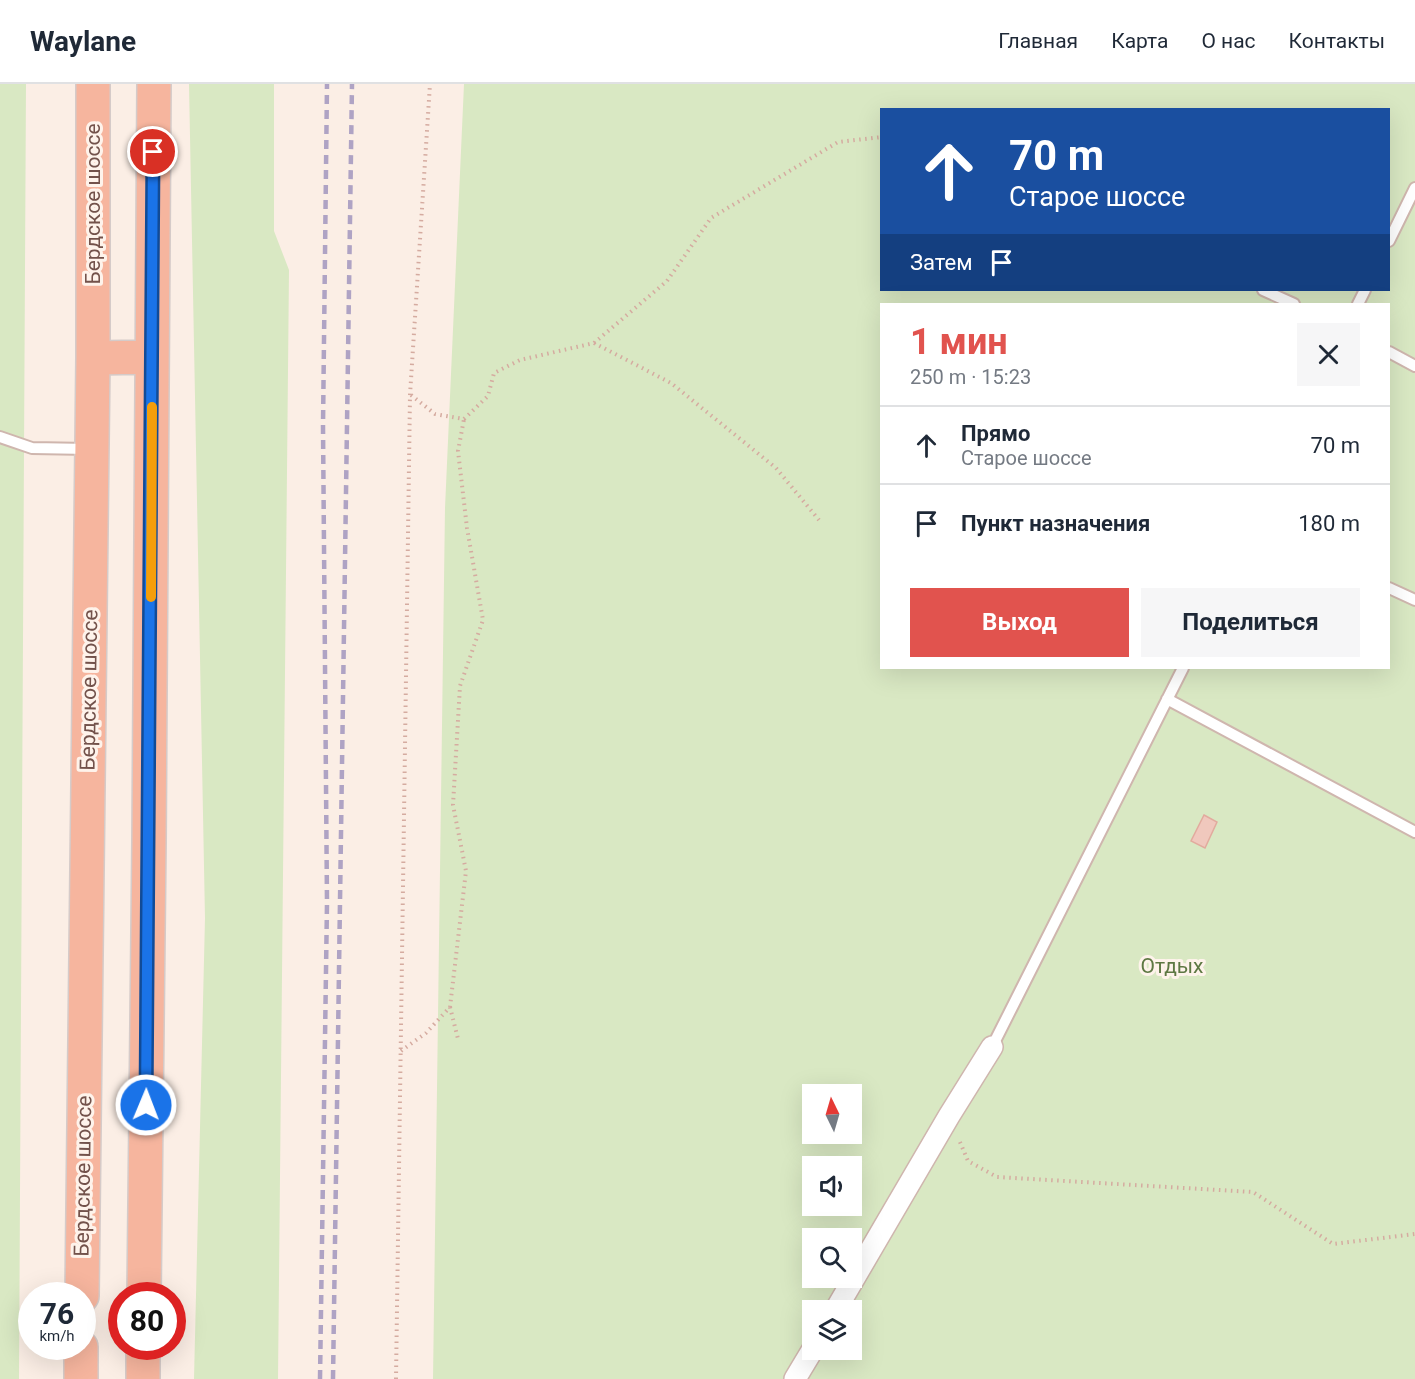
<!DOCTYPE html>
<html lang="ru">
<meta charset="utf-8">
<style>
:root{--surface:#fff;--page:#f6f6f7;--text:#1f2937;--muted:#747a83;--line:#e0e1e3;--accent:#e1534e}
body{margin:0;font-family:Roboto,sans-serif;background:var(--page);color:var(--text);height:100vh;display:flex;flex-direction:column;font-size:22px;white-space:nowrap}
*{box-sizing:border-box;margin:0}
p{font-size:20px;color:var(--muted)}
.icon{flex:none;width:33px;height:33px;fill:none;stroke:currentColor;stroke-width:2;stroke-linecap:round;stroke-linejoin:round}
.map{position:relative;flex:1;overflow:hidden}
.side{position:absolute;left:880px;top:219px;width:510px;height:366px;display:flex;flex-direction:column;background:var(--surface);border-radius:0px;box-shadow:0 6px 24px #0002}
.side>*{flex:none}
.banner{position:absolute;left:880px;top:24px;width:510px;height:183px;border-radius:0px;box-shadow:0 6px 24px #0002;background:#1a4fa0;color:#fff;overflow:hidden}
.needle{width:39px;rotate:355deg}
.tools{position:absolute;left:802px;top:1000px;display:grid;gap:12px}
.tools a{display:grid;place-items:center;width:60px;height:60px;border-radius:0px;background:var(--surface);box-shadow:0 6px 24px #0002;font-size:30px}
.speed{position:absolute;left:18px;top:1198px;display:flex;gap:12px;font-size:30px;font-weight:700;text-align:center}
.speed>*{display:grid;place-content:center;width:78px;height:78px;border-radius:50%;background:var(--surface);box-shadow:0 6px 24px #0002;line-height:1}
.speed small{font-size:15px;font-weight:400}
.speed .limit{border:9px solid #d22;background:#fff;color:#111}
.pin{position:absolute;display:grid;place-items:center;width:51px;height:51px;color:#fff;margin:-26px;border:3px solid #fff;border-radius:50%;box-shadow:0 2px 6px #0007}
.me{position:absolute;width:66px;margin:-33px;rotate:1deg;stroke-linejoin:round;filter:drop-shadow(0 0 4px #0008)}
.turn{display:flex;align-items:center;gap:21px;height:126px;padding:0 30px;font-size:27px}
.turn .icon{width:78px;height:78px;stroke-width:2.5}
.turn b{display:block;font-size:42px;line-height:51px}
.then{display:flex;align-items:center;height:57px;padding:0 30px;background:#0003;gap:12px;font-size:22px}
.round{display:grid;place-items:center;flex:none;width:63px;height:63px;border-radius:0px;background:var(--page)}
.summary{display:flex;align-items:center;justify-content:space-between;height:102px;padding:0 30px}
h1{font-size:36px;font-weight:700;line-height:45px;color:var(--accent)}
.cta{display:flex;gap:12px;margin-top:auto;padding:12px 30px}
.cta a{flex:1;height:69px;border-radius:0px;background:var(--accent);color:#fff;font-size:24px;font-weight:700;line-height:69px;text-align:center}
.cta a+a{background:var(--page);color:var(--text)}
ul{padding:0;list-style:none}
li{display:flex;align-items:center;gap:18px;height:78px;padding:0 30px;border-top:2px solid var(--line)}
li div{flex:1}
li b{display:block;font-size:22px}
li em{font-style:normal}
header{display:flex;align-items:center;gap:36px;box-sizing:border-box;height:84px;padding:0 30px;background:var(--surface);border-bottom:2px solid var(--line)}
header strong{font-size:28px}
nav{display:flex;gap:33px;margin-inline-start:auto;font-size:21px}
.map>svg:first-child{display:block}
</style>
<header>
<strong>Waylane</strong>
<nav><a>Главная</a><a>Карта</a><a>О нас</a><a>Контакты</a></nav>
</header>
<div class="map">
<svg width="1415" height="1295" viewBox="0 0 1415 1295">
<rect width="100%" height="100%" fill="#fbeee5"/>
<path fill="#d9e8c3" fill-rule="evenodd" d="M0,0H26L19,1295H0Z
M189,0H274V147L289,186L278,1295H194L205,834Z
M464,0H1415V1295H433L445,424ZM882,26H1389V206H882ZM882,220H1389V584H882ZM813,1011H852V1050H813ZM813,1083H852V1122H813ZM813,1155H852V1194H813ZM813,1227H852V1266H813Z"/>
<path fill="#f0c8bd" stroke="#e2ab9e" stroke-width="1.5" d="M1204,731L1217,738L1205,764L1191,757Z"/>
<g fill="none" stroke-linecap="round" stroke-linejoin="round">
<defs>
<path id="service" d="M1389,157L1415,104
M1263,206L1294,220
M1358,220L1365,206
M1389,268L1415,282
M0,353L32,364L89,365
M1389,504L1415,516
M1167,615L1415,748
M992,963L1183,584"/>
<path id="minor" d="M835,1227L949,1032L992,963
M795,1295L813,1265"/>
<path id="trunk" d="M93,274L152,273
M82,1212L93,274V0
M144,1212L149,758L154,0
M81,1295V1263
M143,1295V1263"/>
</defs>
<use href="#service" stroke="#cfb6ae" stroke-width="14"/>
<use href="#minor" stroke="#cfb6ae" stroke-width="24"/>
<use href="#trunk" stroke="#d5cbc9" stroke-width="36"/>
<path stroke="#d5aba0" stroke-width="4" stroke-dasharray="1.5 4.5" stroke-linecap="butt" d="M594,259L671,299L776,384L819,436
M411,311L435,330L464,335L488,312L494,289L520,276L594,259L667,197L711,134L838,58L882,53
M450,923L458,955
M401,967L426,949L450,923L466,787L453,721L460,602L483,536L467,444L458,367L464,335
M960,1058L968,1077L997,1093L1253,1108L1333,1160L1415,1150
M396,1295L410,311L430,0"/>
<use href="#service" stroke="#fff" stroke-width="10"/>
<use href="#minor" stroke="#fff" stroke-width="21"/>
<use href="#trunk" stroke="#f6b59e" stroke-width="33"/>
<path stroke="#afa3c4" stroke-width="4.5" stroke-dasharray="9 6" stroke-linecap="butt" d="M320,1295L327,819L323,342L327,0
M333,1295L352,0"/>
</g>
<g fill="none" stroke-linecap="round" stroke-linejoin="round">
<defs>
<path id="route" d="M146,1021L153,68"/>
</defs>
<use href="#route" stroke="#114b97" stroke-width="15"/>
<use href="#route" stroke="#1a73e8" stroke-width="10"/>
<path stroke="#f59e0b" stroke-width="10" d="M151,513L152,323"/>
</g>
<g text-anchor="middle" stroke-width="6" stroke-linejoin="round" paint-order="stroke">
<g font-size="21" fill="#73524b" stroke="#fef3eb">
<text transform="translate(93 120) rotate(-90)" y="7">Бердское шоссе</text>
<text transform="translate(89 606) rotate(-89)" y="7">Бердское шоссе</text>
<text transform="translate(83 1092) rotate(-89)" y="7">Бердское шоссе</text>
</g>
<g font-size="21" fill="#5e7843" stroke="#fef3eb">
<text x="1172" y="889">Отдых</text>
</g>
</g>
</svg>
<div class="tools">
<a><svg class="needle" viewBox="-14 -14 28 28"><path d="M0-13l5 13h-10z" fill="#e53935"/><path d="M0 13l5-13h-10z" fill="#747a83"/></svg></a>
<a><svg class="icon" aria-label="sound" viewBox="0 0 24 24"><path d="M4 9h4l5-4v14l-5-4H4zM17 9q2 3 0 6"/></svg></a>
<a><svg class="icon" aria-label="search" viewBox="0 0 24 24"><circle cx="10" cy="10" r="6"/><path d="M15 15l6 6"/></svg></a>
<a><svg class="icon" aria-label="layers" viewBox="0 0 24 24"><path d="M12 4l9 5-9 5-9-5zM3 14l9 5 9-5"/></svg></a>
</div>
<div class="speed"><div>76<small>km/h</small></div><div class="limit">80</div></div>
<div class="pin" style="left:153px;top:68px;background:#d93025"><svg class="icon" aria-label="arrive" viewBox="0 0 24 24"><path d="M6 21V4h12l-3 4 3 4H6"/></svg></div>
<svg class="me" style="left:146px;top:1021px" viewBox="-20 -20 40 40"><circle r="17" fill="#1a73e8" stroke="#fff" stroke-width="3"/><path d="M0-11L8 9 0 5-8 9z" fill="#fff"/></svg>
<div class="banner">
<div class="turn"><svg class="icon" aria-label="ahead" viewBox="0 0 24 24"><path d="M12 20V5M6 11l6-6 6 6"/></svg><div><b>70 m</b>Старое шоссе</div></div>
<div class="then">Затем<svg class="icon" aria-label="arrive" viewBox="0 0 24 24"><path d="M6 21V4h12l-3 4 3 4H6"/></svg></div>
</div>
<section class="side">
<div class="summary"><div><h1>1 мин</h1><p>250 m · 15:23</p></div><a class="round"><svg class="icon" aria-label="close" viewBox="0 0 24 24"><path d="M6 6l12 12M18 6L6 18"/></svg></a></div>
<ul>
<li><svg class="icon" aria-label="ahead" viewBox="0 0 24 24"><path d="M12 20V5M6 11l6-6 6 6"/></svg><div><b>Прямо</b><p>Старое шоссе</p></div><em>70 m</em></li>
<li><svg class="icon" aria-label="arrive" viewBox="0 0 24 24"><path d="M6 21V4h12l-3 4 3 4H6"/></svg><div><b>Пункт назначения</b></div><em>180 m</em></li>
</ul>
<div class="cta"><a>Выход</a><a>Поделиться</a></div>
</section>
</div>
